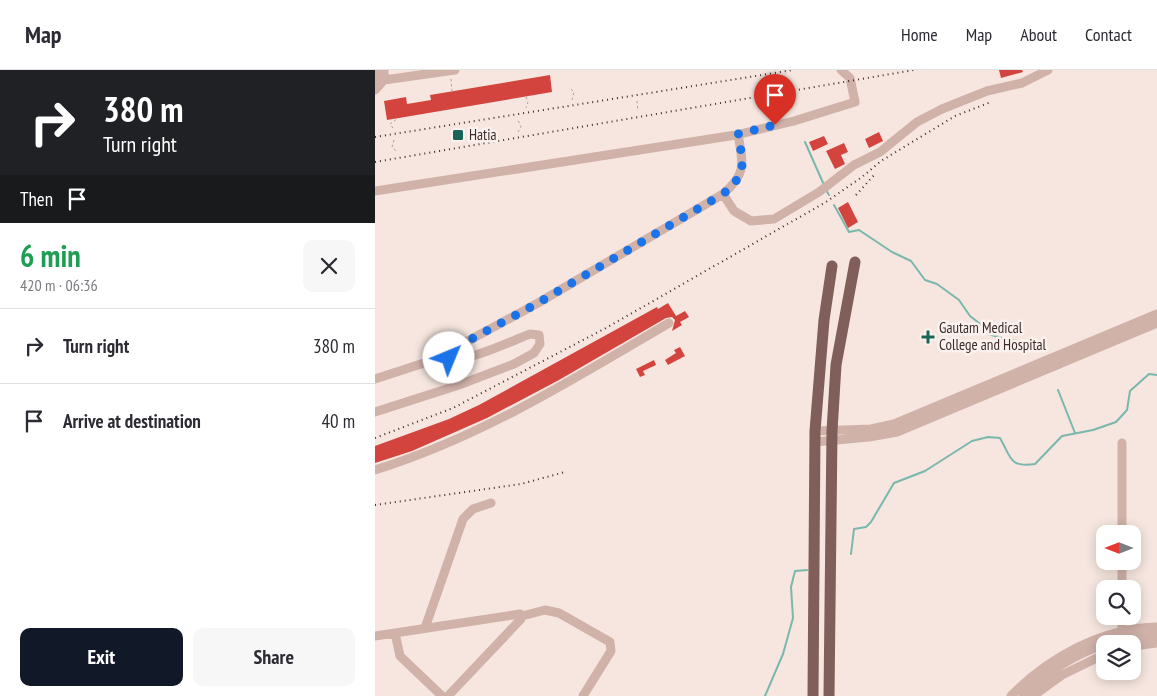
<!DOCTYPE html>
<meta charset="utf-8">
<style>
:root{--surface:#fff;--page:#f7f7f7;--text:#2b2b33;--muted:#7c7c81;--line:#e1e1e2;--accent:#111827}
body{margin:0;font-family:"PT Sans Narrow",sans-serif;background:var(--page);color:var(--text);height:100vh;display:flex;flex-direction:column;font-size:19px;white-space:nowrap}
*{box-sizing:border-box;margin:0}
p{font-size:16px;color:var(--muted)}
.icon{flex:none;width:28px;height:28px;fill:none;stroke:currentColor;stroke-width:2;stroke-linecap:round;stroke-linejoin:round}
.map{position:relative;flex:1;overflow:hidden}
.drawer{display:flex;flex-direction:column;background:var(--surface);width:375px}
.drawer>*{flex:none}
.banner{background:#202124;color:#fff;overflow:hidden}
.needle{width:32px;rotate:270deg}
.tools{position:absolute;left:721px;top:455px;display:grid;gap:10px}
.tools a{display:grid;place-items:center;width:45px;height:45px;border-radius:10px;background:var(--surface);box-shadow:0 2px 12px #0003;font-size:25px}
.pin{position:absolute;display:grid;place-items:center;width:42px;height:42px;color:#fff;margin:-51px -21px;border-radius:50% 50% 50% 0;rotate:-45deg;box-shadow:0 0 5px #0007}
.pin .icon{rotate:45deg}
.me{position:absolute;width:55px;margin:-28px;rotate:45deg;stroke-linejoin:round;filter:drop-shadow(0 0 4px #0008)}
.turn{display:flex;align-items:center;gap:18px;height:105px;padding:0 20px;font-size:22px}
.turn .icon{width:65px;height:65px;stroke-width:2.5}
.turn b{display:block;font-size:35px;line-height:42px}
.then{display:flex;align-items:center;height:48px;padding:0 20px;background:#0003;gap:10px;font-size:19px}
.round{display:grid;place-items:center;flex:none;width:52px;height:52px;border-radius:10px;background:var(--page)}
.headline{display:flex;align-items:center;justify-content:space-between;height:85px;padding:0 20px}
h1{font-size:30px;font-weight:600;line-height:38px;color:#1e9e55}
.button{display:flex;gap:10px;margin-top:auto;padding:10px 20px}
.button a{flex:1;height:58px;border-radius:10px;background:var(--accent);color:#fff;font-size:20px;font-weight:600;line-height:58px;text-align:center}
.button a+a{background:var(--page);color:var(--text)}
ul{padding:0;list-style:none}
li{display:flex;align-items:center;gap:15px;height:75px;padding:0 20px;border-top:1px solid var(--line)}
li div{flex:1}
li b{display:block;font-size:19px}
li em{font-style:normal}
header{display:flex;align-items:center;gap:30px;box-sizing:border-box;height:70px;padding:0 25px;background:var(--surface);border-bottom:1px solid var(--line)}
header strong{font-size:24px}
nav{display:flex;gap:28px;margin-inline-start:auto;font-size:18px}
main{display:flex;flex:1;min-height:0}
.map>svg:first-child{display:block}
</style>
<header>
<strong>Map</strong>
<nav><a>Home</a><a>Map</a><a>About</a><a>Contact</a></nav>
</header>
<main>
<section class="drawer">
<div class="banner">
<div class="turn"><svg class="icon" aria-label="right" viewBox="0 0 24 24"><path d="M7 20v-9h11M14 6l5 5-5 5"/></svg><div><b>380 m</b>Turn right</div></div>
<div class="then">Then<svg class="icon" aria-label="arrive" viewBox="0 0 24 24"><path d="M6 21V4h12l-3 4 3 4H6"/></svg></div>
</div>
<div class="headline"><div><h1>6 min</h1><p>420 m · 06:36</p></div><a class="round"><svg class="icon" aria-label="close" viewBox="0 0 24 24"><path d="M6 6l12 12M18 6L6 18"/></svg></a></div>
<ul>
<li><svg class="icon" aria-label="right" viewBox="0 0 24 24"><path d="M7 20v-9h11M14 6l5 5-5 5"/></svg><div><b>Turn right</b></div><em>380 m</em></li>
<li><svg class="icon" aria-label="arrive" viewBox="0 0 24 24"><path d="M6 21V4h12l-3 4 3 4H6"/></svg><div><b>Arrive at destination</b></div><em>40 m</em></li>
</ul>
<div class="button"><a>Exit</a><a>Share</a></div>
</section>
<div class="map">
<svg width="782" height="626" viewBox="0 0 782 626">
<rect width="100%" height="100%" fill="#f6e6df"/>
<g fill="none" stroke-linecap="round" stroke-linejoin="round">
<path stroke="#7ab7ad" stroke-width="2" d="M430,72L449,115
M451,120L454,125
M459,135L474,162L484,160L517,182L536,191L550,210L562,214L584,230L595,246L609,257L613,264L630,269L661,274
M683,320L700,363
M476,484L479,459L491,457L496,452L519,413L550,401L597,371L613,367L625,368C636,387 634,398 660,394L687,366L718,360L741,352L752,340L755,321L774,304L782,305
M390,626L408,584L418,548L416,517L420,501L432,500"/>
</g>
<path fill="#d4443f" d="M624,0H647L648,2L626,8Z
M175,5L177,22L12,50L9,31L31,27L32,34L56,30L55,25Z
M504,62L508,71L494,78L490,69Z
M449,66L453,74L438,81L434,72Z
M469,73L473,82L466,85L470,94L460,99L451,81Z
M473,132L483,152L473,158L463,138Z
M293,233L301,246L310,241L314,247L305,252L307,255L297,261L300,250L297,247L291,248L184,310L112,348L37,381L0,393V376L74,349L104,335L282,237L283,239Z
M305,277L310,286L293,295L290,290L301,283L299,280Z
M279,290L281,295L268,301L270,305L265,307L261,299Z"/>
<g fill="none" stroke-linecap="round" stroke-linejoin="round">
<path stroke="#bc9c92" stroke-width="1" stroke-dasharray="2.5 2.5" stroke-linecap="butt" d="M76,9L77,21
M196,19L199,22L197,30
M151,27L153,32L151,38
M262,31L263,41
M18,58L15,54L23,48
M143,62L146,57L143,50
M19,70L17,77L21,81"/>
<path stroke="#d0b2a9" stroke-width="9" d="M0,9L4,0
M9,10L80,0
M0,20L9,10V0
M0,121L361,65L419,51L480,32L475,8L466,0
M348,124L359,141L376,151L399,149L444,122L479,95L505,82L542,52L567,39L612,21L647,13L673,0
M0,309L46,294L74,288
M0,342L84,315L139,294L159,283L165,274L164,265L155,264C141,269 84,296 74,288L75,283L80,278L163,233L348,124C372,103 368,94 363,64
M440,361L496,359L519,354L782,244
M440,372L494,367L522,362L782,253
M747,373V464
M0,400C106,367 199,309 294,253
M747,491V519
M147,546L170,540L184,543L235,572L236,581L208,626
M747,546V562
M50,558L88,449L98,439L116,433
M20,563L25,586L67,626
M0,566L145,544L146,549L73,626
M731,574L748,569L782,565
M758,576L782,573
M636,626C673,588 727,558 782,557
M648,626C669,603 701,584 730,574
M658,626L687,605L730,584"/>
<path stroke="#805e59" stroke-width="11" d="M438,626L440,361L449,250L457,196
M454,626L457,361L461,295L480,192"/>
<path stroke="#3c2b29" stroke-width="2" stroke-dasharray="1 4" stroke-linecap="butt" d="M0,67L418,0
M0,92L539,0
M481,125L501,103
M0,368L78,338L231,258L451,132L487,107L506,91L580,46L616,32
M0,435L146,414L190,402"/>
</g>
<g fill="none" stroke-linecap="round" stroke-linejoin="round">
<path stroke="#1a73e8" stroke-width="9" stroke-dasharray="0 16.2" d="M74,288L75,283L80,278L163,233L348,124C373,103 368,94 363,64L400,55"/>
</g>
<g fill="#196459" stroke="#fcf2ed" stroke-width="2">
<rect x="77" y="59" width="12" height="12" rx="2.5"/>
<path d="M550.5 259.5h5v5h5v5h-5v5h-5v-5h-5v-5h5z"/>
</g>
<g text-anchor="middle" stroke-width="5" stroke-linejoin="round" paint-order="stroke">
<g font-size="15" fill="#3c2b29" stroke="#fcf2ed" text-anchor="start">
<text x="94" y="70">Hatia</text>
<text x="564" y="263">Gautam Medical<tspan x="564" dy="17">College and Hospital</tspan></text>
</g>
</g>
</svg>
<div class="tools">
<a><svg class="needle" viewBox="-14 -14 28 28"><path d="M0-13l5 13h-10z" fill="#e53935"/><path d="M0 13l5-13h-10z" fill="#7c7c81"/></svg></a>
<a><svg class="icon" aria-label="search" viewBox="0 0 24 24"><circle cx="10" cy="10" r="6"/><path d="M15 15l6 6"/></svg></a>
<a><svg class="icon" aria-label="layers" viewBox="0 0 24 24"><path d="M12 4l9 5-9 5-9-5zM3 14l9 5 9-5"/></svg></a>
</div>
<div class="pin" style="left:400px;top:55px;background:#d93025"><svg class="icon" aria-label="arrive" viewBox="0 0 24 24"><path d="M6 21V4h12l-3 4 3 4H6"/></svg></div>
<svg class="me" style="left:74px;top:288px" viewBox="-20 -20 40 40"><circle r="19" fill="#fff"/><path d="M0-13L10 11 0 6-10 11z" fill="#1a73e8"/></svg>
</div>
</main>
